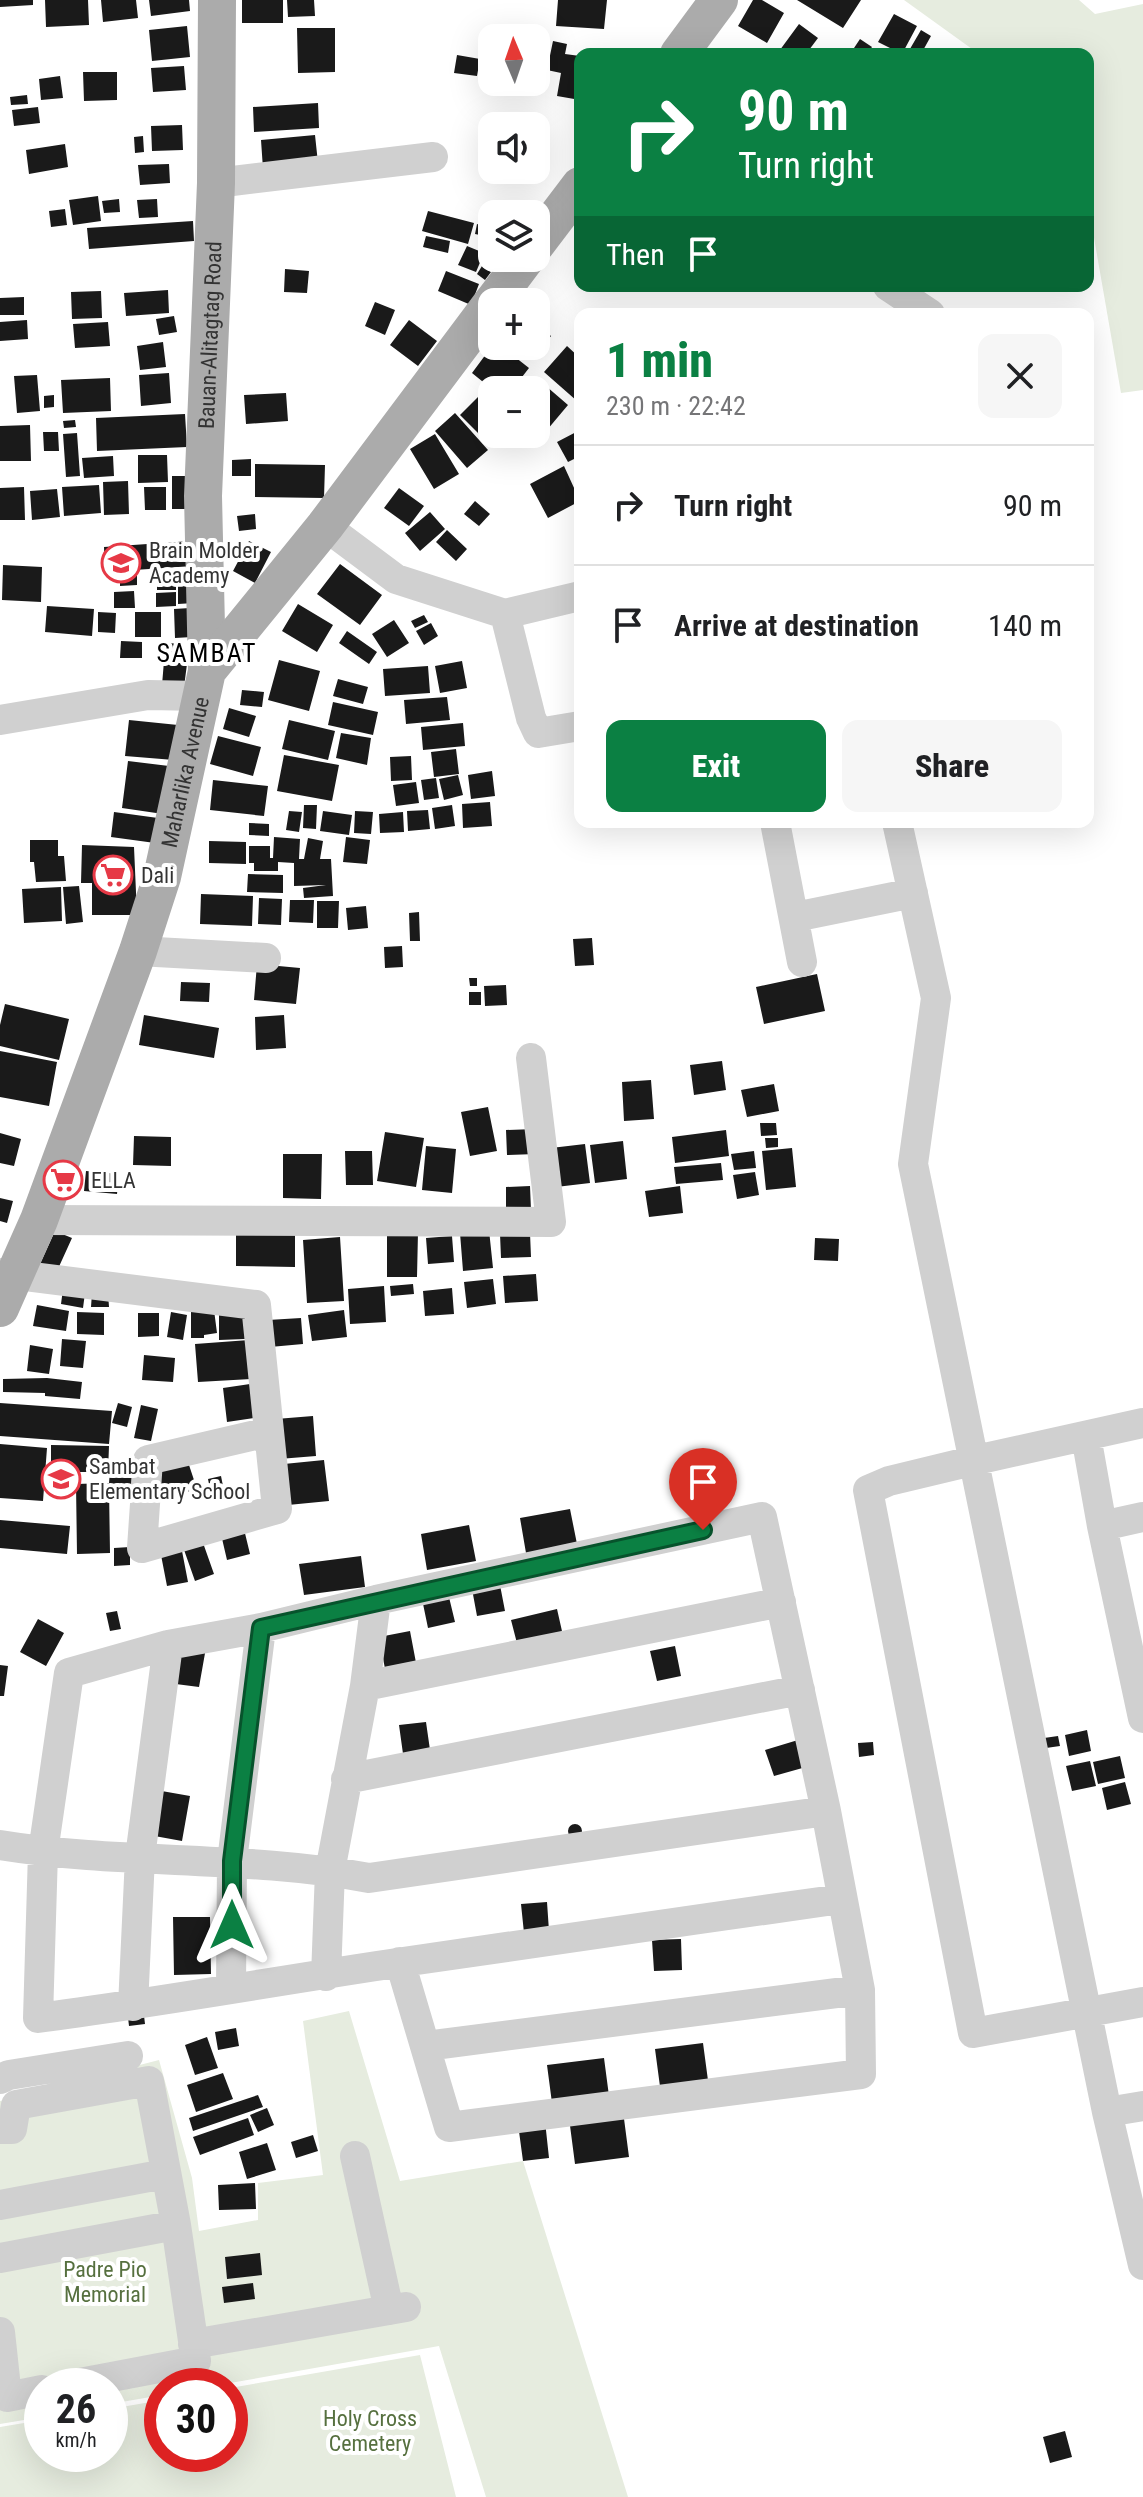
<!DOCTYPE html>
<meta charset="utf-8">
<style>
:root{--surface:#fff;--page:#f6f6f6;--text:#202124;--muted:#757577;--line:#e0e0e0;--accent:#0b8043}
body{margin:0;font-family:"Roboto Condensed",sans-serif;background:var(--page);color:var(--text);height:100vh;display:flex;flex-direction:column;font-size:30px;white-space:nowrap}
*{box-sizing:border-box;margin:0}
p{font-size:26px;color:var(--muted)}
.icon{flex:none;width:44px;height:44px;fill:none;stroke:currentColor;stroke-width:2;stroke-linecap:round;stroke-linejoin:round}
.map{position:relative;flex:1;overflow:hidden}
.drawer{position:absolute;left:574px;top:308px;width:520px;height:520px;display:flex;flex-direction:column;background:var(--surface);border-radius:16px;box-shadow:0 8px 32px #0002}
.drawer>*{flex:none}
.top-card{position:absolute;left:574px;top:48px;width:520px;height:244px;border-radius:16px;box-shadow:0 8px 32px #0002;background:#0b8043;color:#fff;overflow:hidden}
.needle{width:52px;rotate:358deg}
.tools{position:absolute;left:478px;top:24px;display:grid;gap:16px}
.tools a{display:grid;place-items:center;width:72px;height:72px;border-radius:16px;background:var(--surface);box-shadow:0 8px 32px #0002;font-size:40px}
.speed{position:absolute;left:24px;top:2368px;display:flex;gap:16px;font-size:40px;font-weight:700;text-align:center}
.speed>*{display:grid;place-content:center;width:104px;height:104px;border-radius:50%;background:var(--surface);box-shadow:0 8px 32px #0002;line-height:1}
.speed small{font-size:20px;font-weight:400}
.speed .limit{border:12px solid #d22;background:#fff;color:#111}
.pin{position:absolute;display:grid;place-items:center;width:68px;height:68px;color:#fff;margin:-82px -34px;border-radius:50% 50% 50% 0;rotate:-45deg;box-shadow:0 0 8px #0007}
.pin .icon{rotate:45deg}
.me{position:absolute;width:88px;margin:-44px;rotate:0deg;stroke-linejoin:round;filter:drop-shadow(0 0 6px #0008)}
.turn{display:flex;align-items:center;gap:28px;height:168px;padding:0 32px;font-size:36px}
.turn .icon{width:104px;height:104px;stroke-width:2.5}
.turn b{display:block;font-size:56px;line-height:68px}
.then{display:flex;align-items:center;height:76px;padding:0 32px;background:#0003;gap:16px;font-size:30px}
.round{display:grid;place-items:center;flex:none;width:84px;height:84px;border-radius:16px;background:var(--page)}
.head{display:flex;align-items:center;justify-content:space-between;height:136px;padding:0 32px}
h1{font-size:48px;font-weight:800;line-height:60px;color:var(--accent)}
.cta{display:flex;gap:16px;margin-top:auto;padding:16px 32px}
.cta a{flex:1;height:92px;border-radius:16px;background:var(--accent);color:#fff;font-size:32px;font-weight:800;line-height:92px;text-align:center}
.cta a+a{background:var(--page);color:var(--text)}
ul{padding:0;list-style:none}
li{display:flex;align-items:center;gap:24px;height:120px;padding:0 32px;border-top:2px solid var(--line)}
li div{flex:1}
li b{display:block;font-size:30px}
li em{font-style:normal}
.map>svg:first-child{display:block}
</style>
<div class="map">
<svg width="1143" height="2497" viewBox="0 0 1143 2497">
<rect width="100%" height="100%" fill="#fff"/>
<path fill="#e6ecdf" d="M904,0H1079L1095,14L1143,4V390L1121,393L1088,203V54H979Z
M349,2011L400,2181L523,2161L628,2497H486L439,2346L213,2386H162V2395L110,2404V2386H42V2417L0,2424V2101L159,2060L192,2178L199,2231L258,2220V2183L323,2175L303,2021Z
M420,2355L456,2497H0V2427L42,2420V2454H110V2409L162,2400V2454H230V2388Z"/>
<path fill="#1a1a1a" d="M0,0H33V5L0,7Z
M45,0H88L89,25L46,27Z
M101,0H136L138,18L103,22Z
M149,0H189L190,11L151,16Z
M242,0H283V23H242Z
M287,0H314L315,16L288,17Z
M558,0H607L604,29L556,26Z
M753,0H762L784,13L767,43L738,26Z
M797,0H861L843,28Z
M894,14L917,26L902,54L878,42Z
M799,24L818,38L806,54H777Z
M187,26L190,57L152,61L149,30Z
M297,28H335V72L298,73Z
M921,30L931,36L921,54H907Z
M860,39L872,47L867,54H856L852,51Z
M553,41L567,44L565,54L580,56V100L557,96L561,73L547,70Z
M457,55L480,59L477,76L454,73Z
M184,66L186,90L153,92L151,68Z
M83,72H117V100L84,101Z
M60,76L63,98L41,100L39,79Z
M27,95L28,104L11,105L10,97Z
M318,103L319,128L254,132L253,107Z
M38,107L40,123L14,126L12,110Z
M182,125L183,150L152,151L151,126Z
M315,135L318,163L263,169L261,140Z
M143,136L144,152L135,153L134,137Z
M65,144L68,167L29,174L26,150Z
M169,164L170,183L140,185L138,165Z
M98,196L101,221L73,225L69,200Z
M119,199L120,212L104,213L102,201Z
M157,199L158,217L139,218L137,200Z
M65,209L67,225L51,227L49,211Z
M428,211L474,223L468,244L422,231Z
M193,221L194,241L89,249L87,228Z
M477,224L487,227L485,236L475,234Z
M426,236L450,241L448,253L423,247Z
M467,246L484,253L476,272L458,265Z
M482,266L491,272L485,280L477,274Z
M285,269L309,271L307,293L284,292Z
M446,271L479,284L471,305L438,291Z
M168,290L169,313L126,316L124,293Z
M101,291L102,318L72,319L71,292Z
M24,297V315H0V298Z
M375,302L395,310L385,335L365,326Z
M174,316L177,332L159,335L156,319Z
M27,320L28,339L0,341V322Z
M409,320L437,341L418,366L390,345Z
M108,322L110,346L75,348L73,324Z
M536,324L551,336L531,360L514,346H536Z
M163,342L166,367L140,370L137,346Z
M492,346H501L529,368L512,390H493L472,373Z
M567,346L580,358V398L577,401L544,372Z
M169,373L171,403L141,406L139,375Z
M37,375L40,411L17,413L14,376Z
M110,378L111,411L63,413L61,380Z
M539,380L568,405L547,430L536,421V390H530Z
M286,393L288,421L246,424L244,395Z
M481,394L492,404V434H502L490,445L460,415Z
M54,395V407L44,408V396Z
M455,413L488,450L467,468L435,431Z
M185,414L187,447L97,451L96,418Z
M75,420L76,427L64,428L63,421Z
M30,425L31,461H0V426Z
M580,430V456L568,462L557,442Z
M43,432H58L59,451H44Z
M77,433L80,476L66,477L63,434Z
M435,434L459,474L434,489L410,449Z
M138,455H167L168,482L138,483Z
M113,456L114,476L84,478L82,458Z
M251,459V476H232V460Z
M255,464L325,465L324,498L255,497Z
M564,466L580,501L548,518L530,484Z
M172,476H189V509H172Z
M128,481L129,514L104,515L103,482Z
M99,485L101,513L64,516L62,487Z
M24,487L25,520H0V488Z
M144,487H166V510H145Z
M399,488L424,506L409,526L384,508Z
M57,489L60,517L32,520L30,491Z
M475,501L490,514L479,526L464,514Z
M430,512L445,529L420,551L405,533Z
M255,514L256,529L239,531L237,516Z
M447,530L467,549L456,561L436,542Z
M191,541L193,566L105,572L104,547Z
M249,541L271,552L255,583L233,571Z
M340,564L382,595L360,625L317,594Z
M3,565L42,567L41,602L2,600Z
M137,573V585L120,586V574Z
M157,581H176V590H157Z
M178,582H193L194,603L178,604Z
M134,591L135,608H114V592Z
M176,592V606L156,607V593Z
M298,604L333,625L317,652L282,631Z
M47,606L94,609L92,636L45,632Z
M190,608L192,637L175,638L174,609Z
M98,612L116,613L115,633L98,632Z
M135,612H161V637H135Z
M424,615L428,622L415,628L411,621Z
M394,620L409,643L387,657L372,634Z
M431,623L438,636L424,645L416,631Z
M347,631L377,652L369,664L339,643Z
M121,641L142,642V658H120Z
M161,642L178,644L176,657L160,655Z
M279,660L320,671L309,711L268,700Z
M164,661L187,664L184,687L162,685Z
M462,661L467,688L440,693L435,666Z
M428,666L430,693L385,696L383,669Z
M338,679L368,687L363,704L333,696Z
M242,690L264,692L262,707L240,705Z
M447,697L450,720L406,724L404,700Z
M333,702L378,712L373,735L328,725Z
M229,708L256,716L249,737L223,729Z
M129,720L178,725L174,760L125,756Z
M289,720L335,731L328,760L282,749Z
M463,723L465,746L423,750L421,727Z
M341,733L371,738L367,765L336,758Z
M218,736L261,747L253,776L210,764Z
M456,749L459,774L434,777L431,752Z
M284,755L339,765L332,801L277,791Z
M411,756L412,780L391,781L390,757Z
M128,761L169,766L163,814L122,808Z
M492,771L495,796L471,799L468,775Z
M458,775L463,795L444,800L439,779Z
M436,778L439,798L424,800L421,780Z
M213,780L268,786L264,816L210,810Z
M416,782L419,803L396,806L393,785Z
M490,802L492,826L463,828L462,804Z
M304,805H317L316,829L303,828Z
M452,805L455,826L435,829L432,808Z
M428,810L430,829L408,831L407,811Z
M289,811L302,812L299,832L286,830Z
M323,811L352,815L349,835L320,831Z
M355,811L373,812L371,834L354,833Z
M114,812L158,818L155,843L111,837Z
M403,812L404,832L380,833L379,814Z
M249,823L269,824V836L249,835Z
M274,837L300,839L299,859H304L308,838L323,841L320,859H331L333,896L304,898L303,888L326,885L294,886V863L278,862V871H254V863H249V846H270V858H273Z
M346,837L370,840L367,864L343,862Z
M30,840H58V856H64L66,881L36,882L34,862H30Z
M209,841L246,842V864L209,863Z
M82,845L134,847L137,915H92V883H81Z
M248,874L283,875V893L247,892Z
M79,886L83,922L66,924L63,887Z
M61,887L62,921L24,923L22,889Z
M201,894L253,896L252,926L200,924Z
M259,898L282,899L281,925L258,924Z
M290,900H314L313,923L289,922Z
M317,901H339L338,928H317Z
M366,906L368,928L348,930L346,908Z
M419,912L420,941H410L409,913Z
M592,938L594,965L575,966L573,939Z
M402,946L403,967L385,968L384,947Z
M257,964L300,968L296,1004L254,1000Z
M817,974L825,1011L764,1024L756,987Z
M469,978H477V986H470Z
M181,982L210,983L209,1002L180,1001Z
M506,985L507,1005L485,1006L484,986Z
M469,992H481V1005H469Z
M5,1004L69,1019L59,1060L0,1046V1025Z
M144,1015L219,1028L214,1058L139,1045Z
M284,1015L286,1048L256,1050L255,1017Z
M0,1051L57,1062L49,1106L0,1097Z
M722,1061L726,1090L694,1095L690,1065Z
M651,1080L654,1119L624,1121L622,1082Z
M774,1084L779,1111L747,1117L741,1090Z
M488,1107L497,1151L470,1156L461,1112Z
M760,1123H776L777,1135L761,1136Z
M535,1129L536,1154L507,1155L506,1130Z
M726,1130L729,1156L675,1163L672,1137Z
M385,1132L424,1138L416,1187L377,1181Z
M0,1133L21,1139L14,1166L0,1163Z
M134,1136L171,1137V1166L133,1165Z
M765,1138H778V1147L766,1148Z
M623,1141L627,1179L595,1183L590,1145Z
M585,1144L590,1183L556,1187L551,1148Z
M426,1146L456,1149L452,1193L422,1190Z
M792,1148L796,1187L766,1190L762,1151Z
M345,1151H372L373,1185H346Z
M754,1151L756,1168L734,1170L731,1154Z
M283,1154H322L321,1199L283,1198Z
M721,1163L723,1180L676,1184L674,1167Z
M86,1171L119,1174L117,1194L84,1191Z
M755,1172L759,1195L737,1199L733,1175Z
M530,1186L531,1210L506,1211V1187Z
M680,1186L683,1213L649,1217L645,1191Z
M0,1198L13,1201L7,1223L0,1221Z
M489,1230L493,1268L463,1271L460,1233Z
M55,1231L72,1238L57,1271L40,1264Z
M236,1232L295,1233V1267L236,1266Z
M387,1232H418L417,1277H387Z
M530,1233L531,1257L501,1258L500,1234Z
M452,1236L454,1262L428,1264L426,1238Z
M340,1237L344,1301L307,1303L303,1240Z
M815,1238L839,1239L838,1261L814,1260Z
M536,1274L538,1301L505,1303L503,1276Z
M493,1279L496,1304L467,1308L464,1282Z
M413,1284L414,1294L391,1296L390,1286Z
M384,1286L386,1322L350,1324L348,1289Z
M452,1288L454,1314L425,1316L423,1291Z
M63,1289L85,1293L83,1308L61,1304Z
M92,1293H108L109,1307H91Z
M37,1305L69,1311L66,1331L33,1326Z
M191,1307L214,1310L217,1333L204,1335V1338H191Z
M219,1309H245V1339L219,1340Z
M344,1310L347,1337L312,1341L308,1315Z
M77,1312L104,1313V1335L77,1334Z
M171,1312L187,1315L183,1340L167,1337Z
M138,1313H159V1336L138,1337Z
M301,1318L303,1344L270,1347L268,1320Z
M62,1339L86,1341L83,1368L60,1366Z
M249,1340L251,1379L198,1382L195,1344Z
M30,1345L53,1349L49,1374L27,1371Z
M144,1355L175,1358L173,1382L142,1380Z
M47,1378L82,1382L80,1399L45,1396V1393L3,1392V1379Z
M250,1384L254,1418L227,1422L223,1388Z
M0,1403L112,1411L109,1444L0,1436Z
M118,1403L132,1407L127,1427L112,1423Z
M141,1405L158,1409L151,1441L134,1438Z
M313,1416L316,1456L279,1459L276,1419Z
M0,1444L47,1448L43,1501L0,1498Z
M51,1445L109,1446L108,1472H51Z
M185,1453L197,1489L163,1500L151,1464Z
M324,1460L329,1501L288,1505L284,1464Z
M110,1471L132,1472L131,1488L109,1487L110,1553L77,1554L76,1484L109,1483Z
M221,1476L224,1491L211,1494L208,1479Z
M570,1509L577,1544L526,1553L520,1518Z
M0,1520L70,1526L67,1554L0,1548Z
M243,1525L250,1554L227,1560L220,1530Z
M469,1525L476,1561L427,1570L421,1534Z
M202,1540L214,1574L195,1581L183,1547Z
M130,1547V1565L114,1566V1548Z
M182,1551L188,1582L167,1586L161,1555Z
M361,1556L365,1587L304,1595L299,1564Z
M500,1585L505,1611L477,1616L472,1589Z
M448,1593L455,1622L428,1628L422,1599Z
M557,1609L564,1640L519,1651L511,1620Z
M117,1611L121,1629L110,1631L106,1613Z
M38,1619L64,1633L46,1666L20,1652Z
M410,1631L417,1668L386,1674L379,1637Z
M207,1642L199,1687L168,1683L175,1649Z
M675,1646L681,1676L657,1681L650,1651Z
M0,1665L8,1666L4,1696H0Z
M426,1722L431,1757L404,1761L399,1725Z
M1087,1730L1091,1751L1069,1756L1065,1735Z
M1058,1736L1060,1746L1046,1748L1044,1738Z
M798,1740L806,1767L774,1776L765,1750Z
M873,1742L874,1755L859,1757L858,1743Z
M1120,1756L1125,1778L1098,1784L1093,1762Z
M1090,1761L1096,1786L1072,1791L1066,1766Z
M1125,1782L1131,1804L1107,1810L1102,1788Z
M156,1790L190,1796L182,1841L149,1835Z
M568 1831a7 7 0 1 1 14 0a7 7 0 1 1-14 0Z
M547,1902L549,1931L524,1933L521,1904Z
M173,1917H210L211,1974L174,1975Z
M681,1939L682,1970L654,1971L652,1940Z
M143,2007L145,2024L129,2026L127,2009Z
M236,2028L239,2046L218,2050L215,2032Z
M207,2037L218,2068L195,2075L185,2045Z
M703,2043L709,2088L661,2094L655,2049Z
M604,2058L609,2096L552,2103L547,2065Z
M223,2073L233,2099L196,2112L187,2085Z
M258,2095L263,2107L193,2131L189,2118Z
M267,2108L274,2125L258,2132L250,2115Z
M623,2111L629,2157L575,2164L569,2118Z
M248,2118L254,2135L200,2155L193,2137Z
M545,2121L549,2158L523,2161L518,2124Z
M313,2135L318,2151L296,2158L291,2142Z
M267,2143L276,2170L247,2179L239,2152Z
M255,2183L256,2209L219,2210L218,2185Z
M260,2253L262,2275L227,2279L225,2257Z
M253,2283L255,2299L224,2303L222,2287Z
M1065,2431L1072,2457L1050,2463L1043,2437Z"/>
<g fill="none" stroke-linecap="round" stroke-linejoin="round">
<path stroke="#d0d0d0" stroke-width="30" d="M216,183L433,157
M888,286L930,314
M325,526L396,579L505,614L580,596
M505,614L531,718L538,733L580,726
M0,720L148,695L201,696
M775,822L802,962
M897,822L936,998L913,1164L1107,2112L1143,2265
M795,917L913,893
M138,951L266,958
M39,1220L551,1222L531,1058
M0,1273L256,1305L277,1509L142,1548L148,1460L268,1432
M1143,1423L976,1460L889,1481L868,1490L973,2033L1143,2002
M1086,1436L1102,1526L1143,1718
M1102,1526L1143,1517
M365,1686L781,1602
M346,1779L800,1690
M0,1845C122,1865 247,1855 369,1878L826,1811
M400,1962L449,2127L861,2074L860,1990L826,1811L762,1517L376,1600L261,1628L168,1645L69,1673L43,1852L38,2018C160,2002 282,1980 403,1962C549,1940 695,1920 841,1899
M326,1976L330,1871L365,1686L376,1600
M231,1988L232,1861L261,1628
M133,2006L140,1857L168,1645
M426,2046L860,1990
M0,2079L9,2075L128,2056
M1107,2112L1143,2106
M0,2129H12L16,2105L149,2081L176,2225L196,2361L64,2386
M355,2156L389,2310
M0,2205L165,2174
M0,2258L176,2225
M0,2332L7,2397L42,2390
M193,2344L406,2307"/>
<g stroke="#ababab" stroke-width="38">
<path d="M679,54L719,0"/>
<path d="M536,244L580,186"/>
<path d="M493,302L526,258"/>
<path id="s1" d="M207,671L203,496L216,183L217,0"/>
<path id="s2" d="M0,1308L39,1220L138,951L162,877L207,671L325,526L492,303"/>
</g>
</g>
<g fill="none" stroke-linecap="round" stroke-linejoin="round">
<defs>
<path id="route" d="M232,1925V1861L261,1628L703,1530"/>
</defs>
<use href="#route" stroke="#07532c" stroke-width="20"/>
<use href="#route" stroke="#0b8043" stroke-width="14"/>
</g>
<defs>
<symbol id="school-ring" viewBox="-11 -11 22 22"><circle r="9.5" fill="#fff" stroke="#e63946" stroke-width="1.5"/><path d="M0-5L7-2L0 1L-7-2ZM-4 1L0 2.5L4 1V4Q0 6-4 4Z" fill="#e63946"/></symbol>
<symbol id="supermarket-ring" viewBox="-11 -11 22 22"><circle r="9.5" fill="#fff" stroke="#e63946" stroke-width="1.5"/><path d="M-6-5.5h2.5l.6 2H6L4.5 2H-2.5L-4.4-4H-6ZM-1.5 3.2a1.3 1.3 0 1 0 .1 0ZM3 3.2a1.3 1.3 0 1 0 .1 0Z" fill="#e63946"/></symbol>
</defs>
<g fill-rule="evenodd">
<use href="#school-ring" x="99" y="541" width="44" height="44"/>
<use href="#supermarket-ring" x="91" y="853" width="44" height="44"/>
<use href="#supermarket-ring" x="41" y="1158" width="44" height="44"/>
<use href="#school-ring" x="39" y="1457" width="44" height="44"/>
</g>
<g text-anchor="middle" stroke-width="8" stroke-linejoin="round" paint-order="stroke">
<g font-size="22" fill="#333" stroke="#fff">
<text dy="8" stroke="none"><textPath href="#s1" startOffset="336">Bauan-Alitagtag Road</textPath></text>
<text dy="8" stroke="none"><textPath href="#s2" startOffset="568">Maharlika Avenue</textPath></text>
</g>
<g font-size="22" fill="#333" stroke="#fff" text-anchor="start">
<text x="149" y="558">Brain Molder<tspan x="149" dy="25">Academy</tspan></text>
<text x="141" y="883">Dali</text>
<text x="91" y="1188">ELLA</text>
<text x="89" y="1474">Sambat<tspan x="89" dy="25">Elementary School</tspan></text>
</g>
<g font-size="22" fill="#56703f" stroke="#fff">
<text x="105" y="2277">Padre Pio<tspan x="105" dy="25">Memorial</tspan></text>
<text x="370" y="2426">Holy Cross<tspan x="370" dy="25">Cemetery</tspan></text>
</g>
<g font-size="26" letter-spacing="2" fill="#000" stroke="#fff">
<text x="207" y="662">SAMBAT</text>
</g>
</g>
</svg>
<div class="tools">
<a><svg class="needle" viewBox="-14 -14 28 28"><path d="M0-13l5 13h-10z" fill="#e53935"/><path d="M0 13l5-13h-10z" fill="#757577"/></svg></a>
<a><svg class="icon" aria-label="sound" viewBox="0 0 24 24"><path d="M4 9h4l5-4v14l-5-4H4zM17 9q2 3 0 6"/></svg></a>
<a><svg class="icon" aria-label="layers" viewBox="0 0 24 24"><path d="M12 4l9 5-9 5-9-5zM3 14l9 5 9-5"/></svg></a>
<a>+</a>
<a>−</a>
</div>
<div class="speed"><div>26<small>km/h</small></div><div class="limit">30</div></div>
<div class="pin" style="left:703px;top:1530px;background:#d93025"><svg class="icon" aria-label="arrive" viewBox="0 0 24 24"><path d="M6 21V4h12l-3 4 3 4H6"/></svg></div>
<svg class="me" style="left:232px;top:1925px" viewBox="-20 -20 40 40"><path d="M0-17L14 15 0 8-14 15z" fill="#0b8043" stroke="#fff" stroke-width="4"/></svg>
<div class="top-card">
<div class="turn"><svg class="icon" aria-label="right" viewBox="0 0 24 24"><path d="M7 20v-9h11M14 6l5 5-5 5"/></svg><div><b>90 m</b>Turn right</div></div>
<div class="then">Then<svg class="icon" aria-label="arrive" viewBox="0 0 24 24"><path d="M6 21V4h12l-3 4 3 4H6"/></svg></div>
</div>
<section class="drawer">
<div class="head"><div><h1>1 min</h1><p>230 m · 22:42</p></div><a class="round"><svg class="icon" aria-label="close" viewBox="0 0 24 24"><path d="M6 6l12 12M18 6L6 18"/></svg></a></div>
<ul>
<li><svg class="icon" aria-label="right" viewBox="0 0 24 24"><path d="M7 20v-9h11M14 6l5 5-5 5"/></svg><div><b>Turn right</b></div><em>90 m</em></li>
<li><svg class="icon" aria-label="arrive" viewBox="0 0 24 24"><path d="M6 21V4h12l-3 4 3 4H6"/></svg><div><b>Arrive at destination</b></div><em>140 m</em></li>
</ul>
<div class="cta"><a>Exit</a><a>Share</a></div>
</section>
</div>
